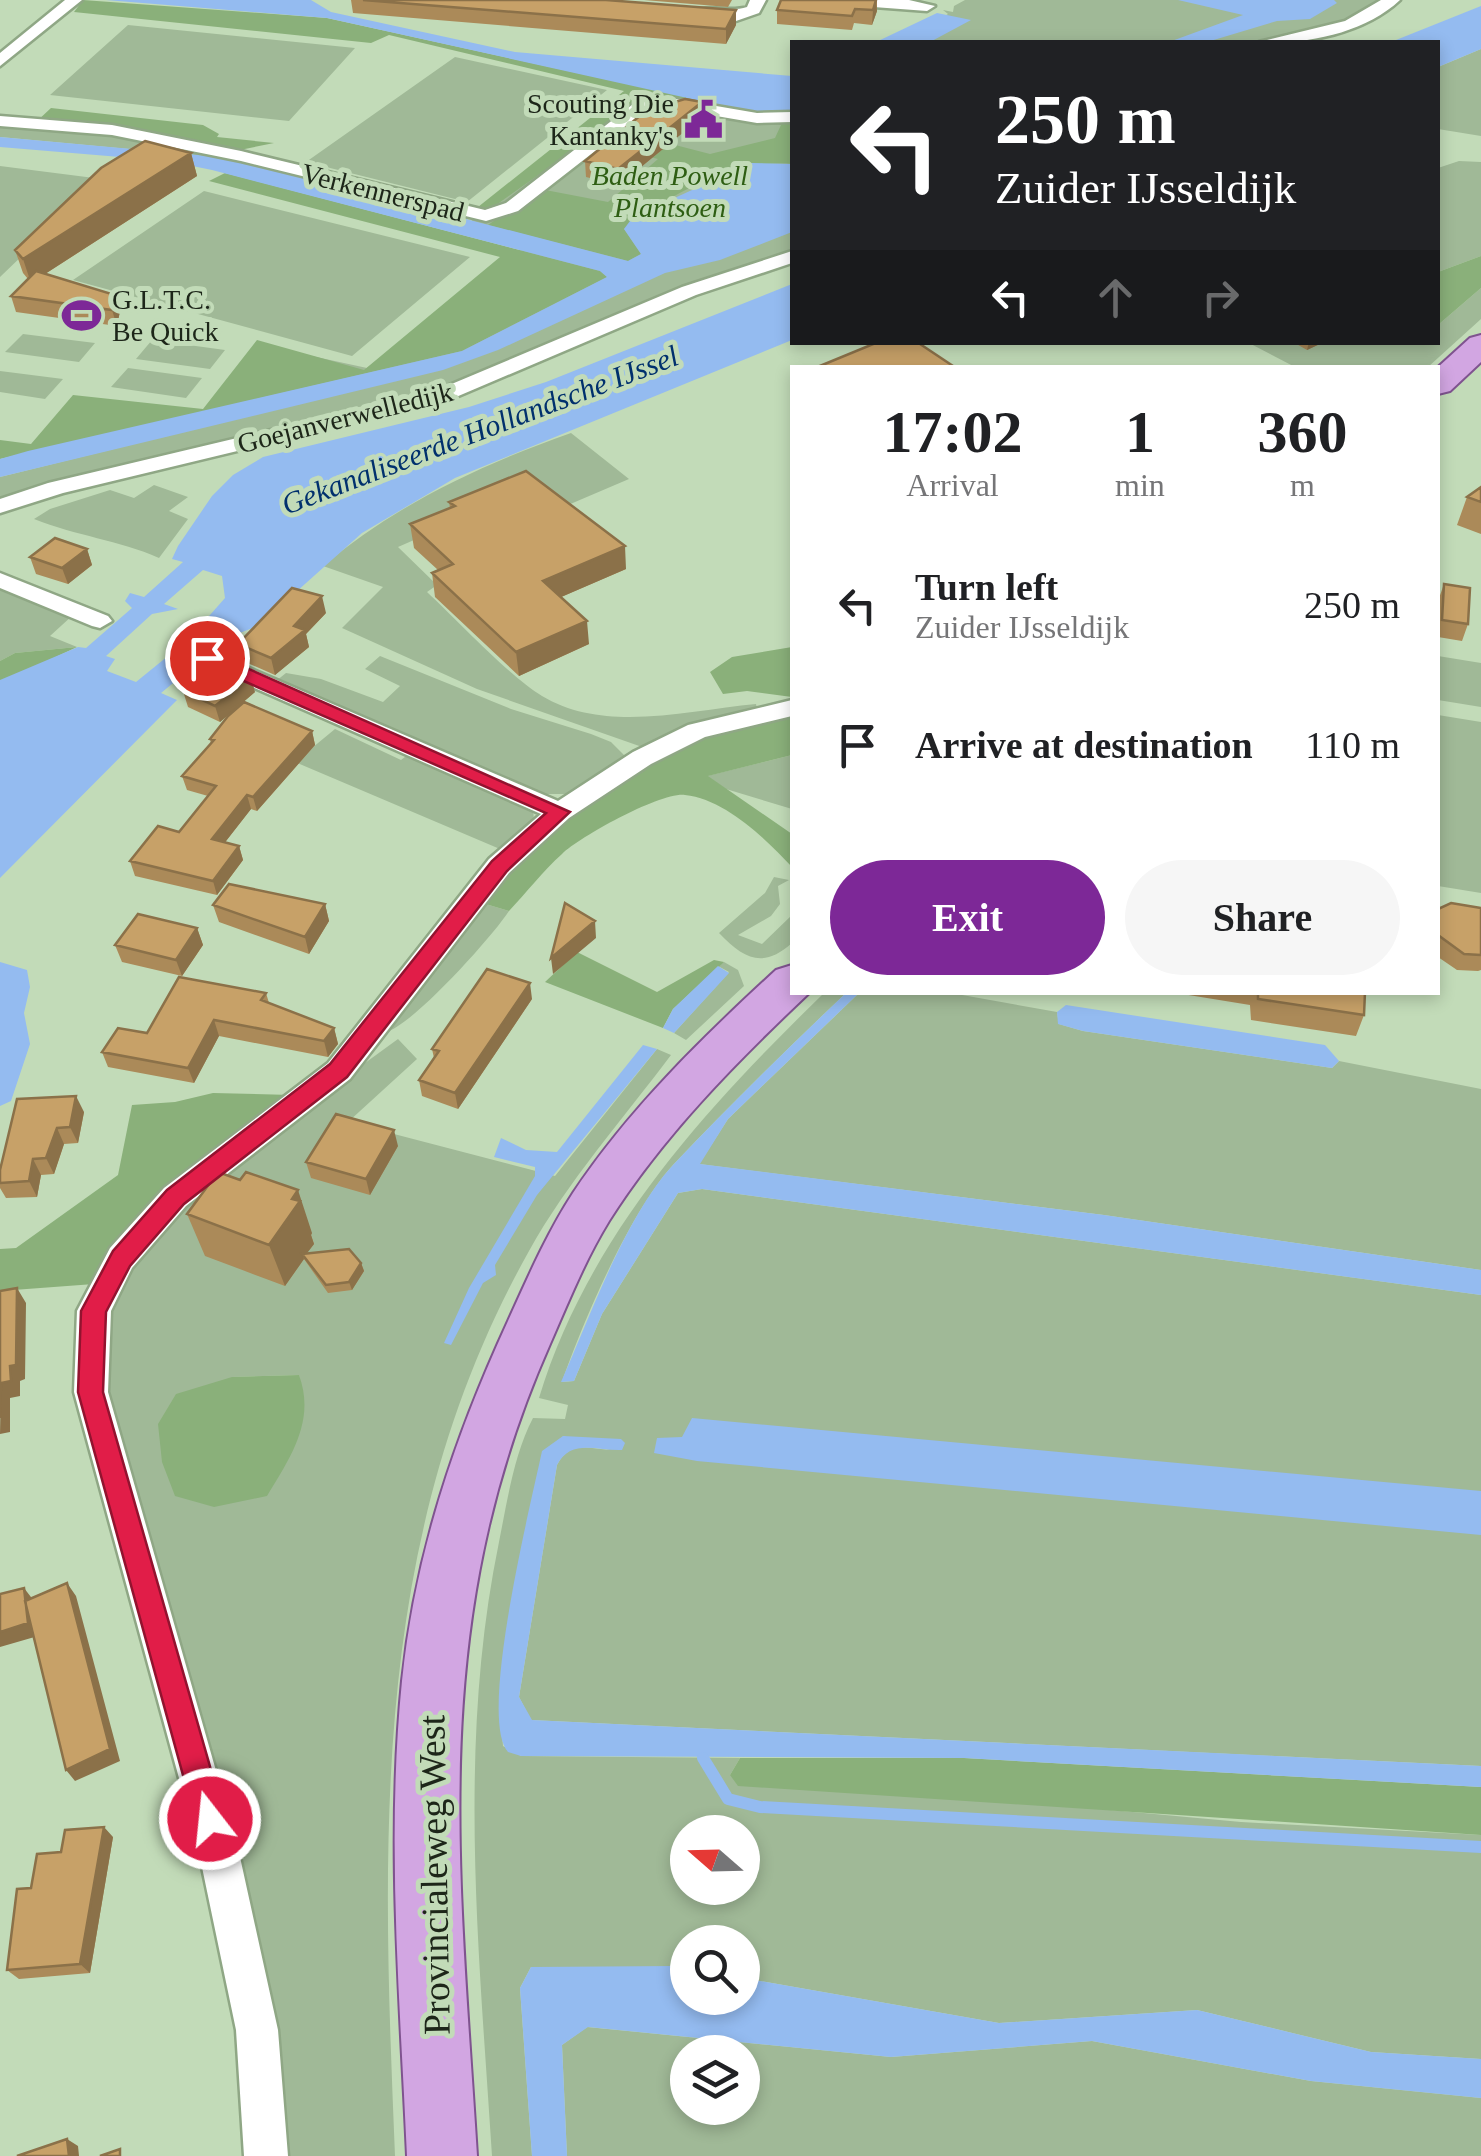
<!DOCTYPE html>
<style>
:root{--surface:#fff;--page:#f6f6f6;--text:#202124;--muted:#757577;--accent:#7d2897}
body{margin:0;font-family:"Times New Roman",serif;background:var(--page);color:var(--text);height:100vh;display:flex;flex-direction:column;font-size:38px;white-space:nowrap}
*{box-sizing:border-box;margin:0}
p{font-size:32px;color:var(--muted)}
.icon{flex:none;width:55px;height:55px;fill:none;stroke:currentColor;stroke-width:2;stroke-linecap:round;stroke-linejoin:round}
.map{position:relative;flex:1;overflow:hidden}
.details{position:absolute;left:790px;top:365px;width:650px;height:630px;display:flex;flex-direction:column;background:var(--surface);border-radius:0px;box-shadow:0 5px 15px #0003}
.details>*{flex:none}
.top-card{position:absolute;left:790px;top:40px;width:650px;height:305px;border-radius:0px;box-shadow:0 5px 15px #0003;background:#202124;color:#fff;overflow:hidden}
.needle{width:65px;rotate:290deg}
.controls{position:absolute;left:670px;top:1815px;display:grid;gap:20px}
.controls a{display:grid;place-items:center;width:90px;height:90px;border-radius:50%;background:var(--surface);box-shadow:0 5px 15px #0003;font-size:50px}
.pin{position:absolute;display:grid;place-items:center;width:85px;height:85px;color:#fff;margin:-42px;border:5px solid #fff;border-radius:50%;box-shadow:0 2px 10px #0007}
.me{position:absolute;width:110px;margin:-55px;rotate:344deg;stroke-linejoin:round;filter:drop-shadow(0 0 8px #0008)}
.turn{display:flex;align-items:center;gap:35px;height:210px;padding:0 40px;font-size:45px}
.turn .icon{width:130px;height:130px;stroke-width:2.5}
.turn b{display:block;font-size:70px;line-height:85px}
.lanes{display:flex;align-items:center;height:95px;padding:0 40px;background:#0003;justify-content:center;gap:50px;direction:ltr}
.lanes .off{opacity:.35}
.eta{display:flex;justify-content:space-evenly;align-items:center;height:170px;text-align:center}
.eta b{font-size:60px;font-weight:600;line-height:70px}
.action{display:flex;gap:20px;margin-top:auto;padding:20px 40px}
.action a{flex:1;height:115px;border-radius:60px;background:var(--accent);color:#fff;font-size:40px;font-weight:600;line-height:115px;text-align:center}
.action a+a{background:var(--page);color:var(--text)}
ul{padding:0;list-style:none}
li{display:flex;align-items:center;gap:30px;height:140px;padding:0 40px}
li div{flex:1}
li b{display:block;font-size:38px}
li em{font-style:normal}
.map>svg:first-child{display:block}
</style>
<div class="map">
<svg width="1481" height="2156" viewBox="0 0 1481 2156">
<rect width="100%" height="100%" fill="#c2dbb8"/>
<path fill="#a0b997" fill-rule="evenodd" d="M965,0H1387L1332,27L1257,42H902L948,14L943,10L953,12L954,6Z
M128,25L355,48L289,121L50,95Z
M1481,49V136L1438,129V67Z
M455,57L607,90L467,202L306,162Z
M648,83L792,106V254L690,288L469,384L0,504V477L198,428L256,344L367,368L526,246L466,225Z
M0,124L93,129L226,158L0,137Z
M1459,161L1481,162V256L1438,272V168Z
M0,166L102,179L0,277Z
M204,191L470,257L352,356L73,280Z
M1481,288V319L1428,367H1295L1249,343L1438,342V325Z
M23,334L95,343L79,362L5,352Z
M152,340L225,350L210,369L136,359Z
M128,368L202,378L186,398L111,387Z
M0,371L63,379L45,399L0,392Z
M571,433L629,479L561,508L535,487L398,547L437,585L427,592C457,620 510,677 542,696C605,734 689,710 756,704L757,709L645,748L477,689L342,628L383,587L323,566C397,504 480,465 571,433Z
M154,485L188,497L169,511L188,519L159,558C119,540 76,536 34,519L50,509L110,490L134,498Z
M0,586L73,615L50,636L77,647L15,653L0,661Z
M380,656L511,709L591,734L611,742L626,757L574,794H536L276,681L286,673L321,679L383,702L400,686L365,669Z
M1438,656L1481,663V707L1438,700Z
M1438,715L1481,722V893L1438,886Z
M335,729L401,760L414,750L523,800L533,810L534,820L507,852L295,762Z
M792,755V809L726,789L707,776Z
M774,877L789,880L778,886L780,904L771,916L738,935L762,944L792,915V943C763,969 744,959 719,933L765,893Z
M479,902L509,911C492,937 413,1025 386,1032Z
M724,962L738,970L744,986L686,1040L674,1033L729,972L718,966Z
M824,993H846C787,1049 729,1106 673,1165C630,1212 583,1321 562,1382L574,1381L602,1314L678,1193L702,1189L1481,1295V1766L531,1720L519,1697L557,1465C569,1441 587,1448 610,1450L563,1436L499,1697L503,1746L521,1756L740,1758L730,1775L1241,1822L1481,1835V2059L1371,2052L1197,2010L999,2023L743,1978L742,1942H688L687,1968L531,1967L520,1988L532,2156H492C479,1951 457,1745 499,1542C507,1502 514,1454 533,1418L565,1419L568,1405L539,1398C588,1236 706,1108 824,993ZM688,1832H742V1888H688Z
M859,993H951L1057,1012L1059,1024L1083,1031L1332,1068L1339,1061L1481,1089V1270L1104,1215L699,1164L728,1119Z
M398,1039L417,1059L348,1122L555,1176L657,1049L671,1055C623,1119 568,1181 529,1251C369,1537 382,1840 395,2156H283L111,1406L103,1347L117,1284L214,1173ZM299,1375L302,1409L232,1377Z
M587,2027L891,2057L1092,2041L1311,2081L1481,2098V2156H567L562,2045ZM688,2052H742V2108H688Z"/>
<path fill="#8ab07a" d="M83,0L327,18L792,120V164C730,159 673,194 624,229L641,254L628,261L488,225L540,189L608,202L658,159L602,145L621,131L710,154L775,138L781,125L651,95L489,210L478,207L624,91L389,35L371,43L74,12Z
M51,108L203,125L219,134L217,137L274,143L230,152L36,122Z
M225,173L600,271L607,277L462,351L0,459V440L31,444L73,395L203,409L257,340L364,370L500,257L209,181Z
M1481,256V288L1438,325V272Z
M77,647L5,681L0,680V661L15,653Z
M792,647V697L747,691L723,694L710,672L732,657Z
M792,715V755L708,776L792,834V867C766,839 725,799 685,795C661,792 581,836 562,854C543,871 526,893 509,911L479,902C541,837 609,773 694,739C725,727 761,723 792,715Z
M577,952L657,992L714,960L724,962L673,1009L663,1028L545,982Z
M213,1093L292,1095L94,1284L0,1291V1249L16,1248L118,1175L132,1105L175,1102Z
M299,1375C316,1421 290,1458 267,1496L214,1507L175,1496L162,1462L158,1424L176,1394L232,1377Z
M740,1758H964L1481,1787V1835L738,1786L730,1775Z"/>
<path fill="#94bbf0" d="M106,0H311L331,12L515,52L792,76V111L773,117L327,18Z
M1178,0H1334L1337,3L1310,19L1277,21L1207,42H1169L1243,15Z
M1481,6V49L1438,67V42H1391Z
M937,13L971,20L930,42H876Z
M0,137L231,158L628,261L641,254L624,229L633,217L751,163L792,164V232L720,260L665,273L498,350L443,370L0,477V459L28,451L462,351L607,277L600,271L212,170L168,161L0,147Z
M792,284V340L455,478L362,533L258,626L229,637L212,652L187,641L225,598L222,576L203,570L164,604L178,609L152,614L106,656L115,659L107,671L136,682L168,656L194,666L161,693L177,700L0,878V680L78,647L86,648L132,608L125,601L130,593L144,597L183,562L172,559L178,546L212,496L233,475L263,457L469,407L546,382Z
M0,962L27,970L30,987L24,1013L30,1044L11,1101L0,1106Z
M718,966L729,973L674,1033L663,1028L673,1009Z
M846,993H859L728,1119L700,1164L1104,1215L1481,1270V1295L702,1189L678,1193L602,1314L574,1381L561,1382C590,1317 625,1217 673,1165C729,1106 787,1049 846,993Z
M1066,1005L1325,1045L1339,1061L1332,1068L1083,1031L1058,1024L1057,1012Z
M643,1045L657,1049L537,1195L495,1265L496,1275L483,1283L451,1345L444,1343L469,1288L535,1176V1167L494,1157L501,1138L526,1150L557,1152Z
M692,1418L1481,1491V1535L697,1461L654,1453L657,1438L682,1437Z
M563,1436L621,1439L625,1443L622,1450C597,1451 571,1438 557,1465L519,1697L532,1720L1481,1766V1787L964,1758L521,1756L508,1752C477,1718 532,1500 542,1451Z
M675,1966L687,1968L688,1998H742L743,1978L999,2023L1197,2010L1371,2052L1481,2059V2098L1311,2081L1092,2041L891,2057L588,2027L562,2045L567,2156H532L520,1988L531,1967Z"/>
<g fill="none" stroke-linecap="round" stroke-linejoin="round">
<path stroke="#94bbf0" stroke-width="12" d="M703,1758L728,1799L760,1807L1481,1847"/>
<defs>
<path id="street" d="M65,0H82L0,66V53Z
M750,0H766L759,13L736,21L691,13C706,3 729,13 747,7Z
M839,0H909L935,6L927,11L847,5Z
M1381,0H1400C1365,33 1306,45 1259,42L1345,21Z
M658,96L757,113L792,112V122L757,123L658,106L649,109L518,211L486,221L241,161L112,135L0,126V116L112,125L241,151L485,210L506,203L637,101Z
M792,251V263L696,295L449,400L63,493L0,513V499L48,483L435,391L682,287Z
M0,573L108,616L112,621L100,628L92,626L0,588Z
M207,650L558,801L633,752L688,725L792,700V716L705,737L651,764L569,818L509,873L350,1079L186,1206L132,1268L111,1311L108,1392L238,1848L278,2030L288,2156H244L236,2030L198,1848L74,1392L77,1311L110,1248L164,1188L328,1063L489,859L541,814L198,663L195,658Z"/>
<path id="primary" d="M1481,335V362L1450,391L1438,394L1437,368L1470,338Z
M792,965V992L808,994C735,1063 663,1136 609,1221C585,1260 568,1303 550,1344C427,1622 459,1864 477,2156H407C400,1998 386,1839 402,1681C415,1554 455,1436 508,1321C528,1277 547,1233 573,1193C629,1109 702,1038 776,970Z"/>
</defs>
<use href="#street" stroke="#8fa785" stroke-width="5"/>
<use href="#primary" stroke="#7f538f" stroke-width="4"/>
<use href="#street" fill="#fff" fill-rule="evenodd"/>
<use href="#primary" fill="#d2a6e2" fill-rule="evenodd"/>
</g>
<path fill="#ab8a59" d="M351,0H606L736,25L726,44L353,13Z
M644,0H732L728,7Z
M781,0H877V11L872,25L854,23L852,30L777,24V10Z
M702,117L619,185L586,177L585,161Z
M191,153L197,176L45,274L115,295L120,311L117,326L16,312L11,296L28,279L23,273L15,250Z
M1293,342H1324L1307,350Z
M1481,487V534L1457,525L1467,497Z
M449,502L626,569L561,597L589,644L519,676L435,597L432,573L438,570L414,548L410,524L450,508Z
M87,549L92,565L68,584L36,574L30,557Z
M1444,584L1468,624L1462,641L1438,637V601Z
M326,613L306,634L309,647L275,675L243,661L238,644Z
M183,691L255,692L220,722L188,707Z
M312,731L315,745L257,811L251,809L225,842L239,846L243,860L217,895L135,876L130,861L179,832L208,796L187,790L182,776L211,744L210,739Z
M325,904L329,921L309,954L219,922L213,905Z
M1481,908V970L1478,971L1457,970L1438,957V909Z
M197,928L203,945L182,976L122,962L115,945Z
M1170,992H1365L1364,1015L1356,1036L1251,1020L1250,1005Z
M266,993L269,1003L334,1028L338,1044L328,1057L219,1036L194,1083L108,1067L102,1052L147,1033Z
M532,999L458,1109L422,1096L419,1080L434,1058L432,1049Z
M17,1099L84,1112L78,1143L64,1144L54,1174L41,1175L37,1197L6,1198L0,1188V1170Z
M398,1146L370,1195L311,1178L306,1162Z
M187,1214L312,1233L311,1235L314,1244L307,1253L361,1263L364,1271L352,1290L328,1293L304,1259L285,1286L205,1256Z
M113,1837L90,1973L19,1979L7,1970L31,1888L61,1852Z"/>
<path fill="#8b7149" d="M876,0L877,11L872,25L873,10Z
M736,10V25L726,44V29Z
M702,102V117L619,185L618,169Z
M191,153L197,176L31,283L23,259Z
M115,295L120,311L117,326L112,310Z
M1309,342H1324L1307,350Z
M625,546L626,569L545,604L543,581Z
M87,549L92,565L68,584L62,568Z
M322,596L326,613L306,634L309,647L275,675L271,658L294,626Z
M587,621L589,644L519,676L516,652Z
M251,677L255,692L220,722L215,706Z
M312,731L315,745L257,811L253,797Z
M247,795L251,809L216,854L212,839Z
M239,846L243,860L217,895L213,881Z
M325,904L329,921L309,954L305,937Z
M595,921L596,938L553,974L551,958Z
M197,928L203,945L182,976L176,960Z
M530,983L532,999L458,1109L455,1093Z
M214,1020L219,1036L194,1083L188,1068Z
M334,1028L338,1044L328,1057L324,1041Z
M76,1096L84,1112L78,1143L70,1127Z
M57,1128L64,1144L54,1174L46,1158Z
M394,1130L398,1146L370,1195L366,1179Z
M33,1159L41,1175L37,1197L29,1181Z
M298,1190L312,1233L311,1235L314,1244L304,1257L302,1254L304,1259L285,1286L269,1245L292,1199Z
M361,1263L364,1271L352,1290L349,1282Z
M17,1288L26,1303L25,1379L20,1381V1396L10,1398V1432L0,1434L1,1383L10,1366Z
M67,1583L76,1596L120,1761L75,1781L66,1770Z
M24,1588L34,1601L38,1636L0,1647V1632Z
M104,1827L113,1837L90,1973L80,1964Z
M67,2139L78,2146L79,2156H69Z"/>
<path fill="#c7a168" stroke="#8b7149" stroke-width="2.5" d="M363,0H606L736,10L726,29Z
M781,0H876L873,10L855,9L852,16L777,10Z
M685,99L702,102L618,169L585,161L647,110Z
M145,141L191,153L23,259L15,250L101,168Z
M36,271L115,295L112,310L11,296Z
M878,342H917L956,368H815Z
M526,471L625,546L543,581L587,621L516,652L432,573L453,564L410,524L455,506L449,502Z
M1481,487V502L1467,497Z
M55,538L87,549L62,568L30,557Z
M1444,584L1470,588L1468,624L1442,620Z
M292,588L322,596L294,626L305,630L271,658L238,644Z
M219,663L251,677L215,706L183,691Z
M244,702L312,731L253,797L247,795L212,839L239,846L213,881L130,861L158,826L179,832L216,786L182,776L214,740L210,739L228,716Z
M229,884L325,904L305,937L213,905Z
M565,903L595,921L551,958Z
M1451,903L1481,908V955L1464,954L1438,935V909Z
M138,914L197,928L176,960L115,945Z
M487,969L530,983L455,1093L419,1080L439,1051L432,1049Z
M179,977L266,993L261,1000L334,1028L324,1041L214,1020L188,1068L102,1052L118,1028L147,1033Z
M1258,992H1365L1364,1015L1258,999Z
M76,1096L70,1127L57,1128L46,1158L33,1159L29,1181L0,1183V1170L17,1099Z
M336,1114L394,1130L366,1179L306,1162Z
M218,1172L240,1180L246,1172L298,1190L292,1199L300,1201L269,1245L187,1214Z
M349,1249L361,1263L349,1282L326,1285L302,1254Z
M17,1288L16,1365L10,1366L11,1381L1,1383L0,1418V1291Z
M67,1583L110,1749L66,1770L25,1601Z
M24,1588L28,1623L0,1632V1594Z
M104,1827L80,1964L7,1970L17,1889L31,1888L37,1854L61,1852L65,1830Z
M67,2139L69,2156H17Z
M120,2149V2156H100Z"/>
<path fill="#e11d48" stroke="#92132f" stroke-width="2.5" d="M200,653H213L570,812L507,871L347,1077L184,1204L130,1266L106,1312L103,1392L225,1819L221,1829L210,1834L199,1829L195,1819L78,1392L81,1311L113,1251L167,1190L330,1064L492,861L546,813L200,662Z"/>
<defs>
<symbol id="civic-bare" viewBox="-9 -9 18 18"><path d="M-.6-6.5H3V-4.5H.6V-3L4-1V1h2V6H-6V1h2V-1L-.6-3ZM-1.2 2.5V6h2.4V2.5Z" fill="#7d2897" stroke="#c2dbb8" stroke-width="2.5" paint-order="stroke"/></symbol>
<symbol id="stadium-bare" viewBox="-9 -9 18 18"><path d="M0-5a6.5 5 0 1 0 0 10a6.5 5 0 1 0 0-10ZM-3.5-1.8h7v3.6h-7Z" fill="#7d2897" stroke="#c2dbb8" stroke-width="2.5" paint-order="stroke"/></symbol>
</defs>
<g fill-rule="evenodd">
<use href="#civic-bare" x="676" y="92" width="55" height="55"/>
<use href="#stadium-bare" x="54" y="288" width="55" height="55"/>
</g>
<g text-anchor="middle" stroke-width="10" stroke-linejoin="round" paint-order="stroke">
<g font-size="28" fill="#1d2619" stroke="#c2dbb8" text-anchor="end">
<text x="674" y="113">Scouting Die<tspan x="674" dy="32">Kantanky's</tspan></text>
<text x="112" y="309" text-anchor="start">G.L.T.C.<tspan x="112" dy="32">Be Quick</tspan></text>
</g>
<g font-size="28" font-style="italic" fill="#2e5e13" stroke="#c2dbb8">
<text x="670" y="185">Baden Powell<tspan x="670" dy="32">Plantsoen</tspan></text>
</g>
<g font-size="28" fill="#1d2619" stroke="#c2dbb8">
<text transform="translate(383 192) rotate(14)" y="10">Verkennerspad</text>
<text transform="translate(345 417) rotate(-14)" y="10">Goejanverwelledijk</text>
</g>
<g font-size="30" font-style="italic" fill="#00306d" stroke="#c2dbb8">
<text transform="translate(480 430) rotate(-21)" y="10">Gekanaliseerde Hollandsche IJssel</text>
</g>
<g font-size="38" fill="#1d2619" stroke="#c2dbb8">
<text transform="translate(434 1875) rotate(-91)" y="13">Provincialeweg West</text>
</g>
</g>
</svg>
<div class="controls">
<a><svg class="needle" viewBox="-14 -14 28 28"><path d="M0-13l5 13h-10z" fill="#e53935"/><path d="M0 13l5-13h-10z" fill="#757577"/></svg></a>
<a><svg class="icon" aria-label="search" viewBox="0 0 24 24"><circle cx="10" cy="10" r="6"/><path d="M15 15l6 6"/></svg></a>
<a><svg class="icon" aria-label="layers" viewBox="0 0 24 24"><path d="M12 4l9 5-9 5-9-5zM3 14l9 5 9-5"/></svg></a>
</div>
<div class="pin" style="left:207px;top:658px;background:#d93025"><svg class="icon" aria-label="arrive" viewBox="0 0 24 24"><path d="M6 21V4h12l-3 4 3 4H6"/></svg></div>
<svg class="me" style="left:210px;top:1819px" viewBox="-20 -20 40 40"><circle r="17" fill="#e11d48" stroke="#fff" stroke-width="3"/><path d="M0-11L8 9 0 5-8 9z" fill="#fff"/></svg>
<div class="top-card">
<div class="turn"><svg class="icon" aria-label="left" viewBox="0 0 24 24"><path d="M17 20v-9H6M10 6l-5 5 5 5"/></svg><div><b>250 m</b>Zuider IJsseldijk</div></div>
<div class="lanes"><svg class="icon" aria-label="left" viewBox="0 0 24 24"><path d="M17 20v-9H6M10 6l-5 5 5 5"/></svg><svg class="icon off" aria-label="ahead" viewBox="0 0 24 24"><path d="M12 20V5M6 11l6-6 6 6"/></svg><svg class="icon off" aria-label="right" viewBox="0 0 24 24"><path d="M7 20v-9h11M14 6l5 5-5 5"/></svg></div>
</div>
<section class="details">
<div class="eta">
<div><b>17:02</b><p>Arrival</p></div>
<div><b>1</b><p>min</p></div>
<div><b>360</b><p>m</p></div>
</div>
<ul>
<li><svg class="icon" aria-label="left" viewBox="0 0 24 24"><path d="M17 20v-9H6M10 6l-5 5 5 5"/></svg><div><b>Turn left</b><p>Zuider IJsseldijk</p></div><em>250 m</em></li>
<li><svg class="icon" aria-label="arrive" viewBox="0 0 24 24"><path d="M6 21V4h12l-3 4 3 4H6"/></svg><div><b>Arrive at destination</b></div><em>110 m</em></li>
</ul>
<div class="action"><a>Exit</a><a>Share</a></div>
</section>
</div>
